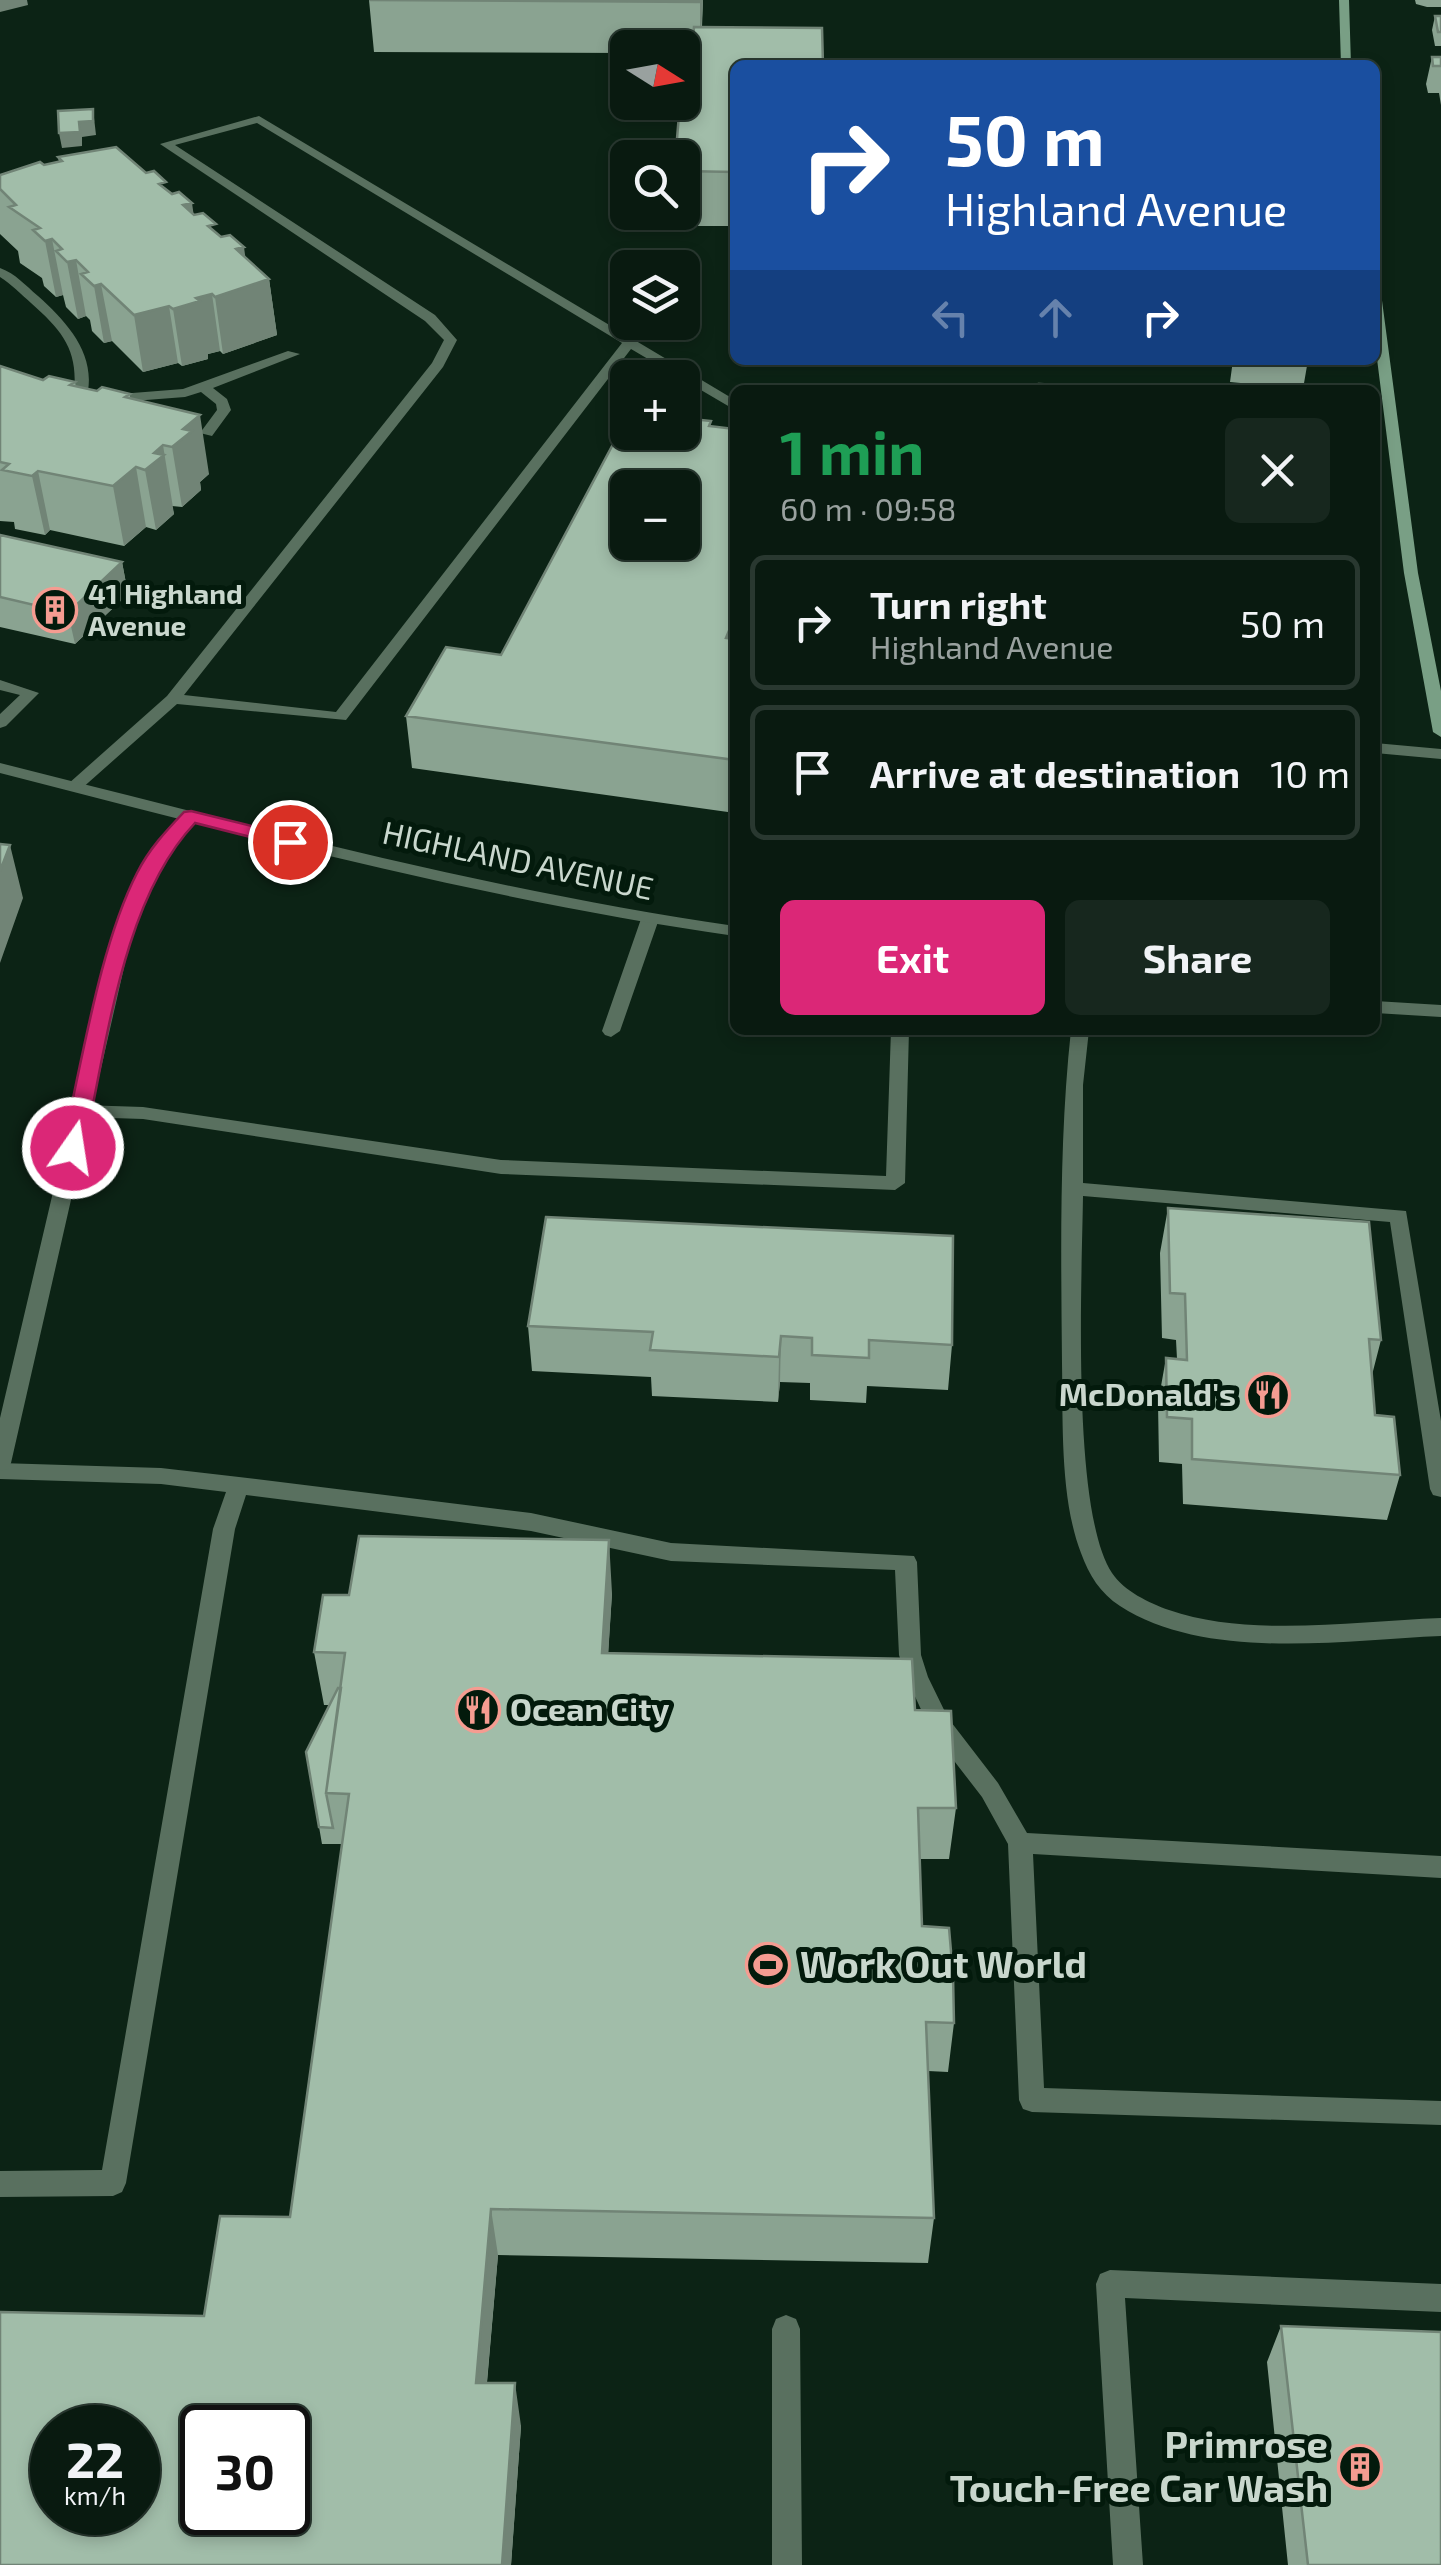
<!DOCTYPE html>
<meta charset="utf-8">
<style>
:root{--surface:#091a10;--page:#17271e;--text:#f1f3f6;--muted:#99a19f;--line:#293830;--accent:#db2777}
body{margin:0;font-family:"Exo 2",sans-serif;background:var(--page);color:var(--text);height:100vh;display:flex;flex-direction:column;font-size:38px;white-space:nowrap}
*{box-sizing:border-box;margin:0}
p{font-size:32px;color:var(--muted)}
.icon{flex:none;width:55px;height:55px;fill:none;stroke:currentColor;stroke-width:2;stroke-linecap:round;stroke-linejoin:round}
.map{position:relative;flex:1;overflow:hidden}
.drawer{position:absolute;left:730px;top:385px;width:650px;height:650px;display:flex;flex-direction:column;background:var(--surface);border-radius:15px;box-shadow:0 5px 15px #0003,0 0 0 2px var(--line)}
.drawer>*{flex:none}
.banner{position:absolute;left:730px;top:60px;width:650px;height:305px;border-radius:15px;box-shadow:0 5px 15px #0003,0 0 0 2px var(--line);background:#1a4fa0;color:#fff;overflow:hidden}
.needle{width:65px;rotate:101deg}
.buttons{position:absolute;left:610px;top:30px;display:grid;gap:20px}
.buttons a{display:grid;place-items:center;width:90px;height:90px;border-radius:15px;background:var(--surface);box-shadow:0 5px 15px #0003,0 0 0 2px var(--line);font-size:50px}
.speed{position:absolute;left:30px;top:2405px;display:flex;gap:20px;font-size:50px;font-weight:700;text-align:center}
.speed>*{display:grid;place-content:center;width:130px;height:130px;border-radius:50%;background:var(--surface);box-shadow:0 5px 15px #0003,0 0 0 2px var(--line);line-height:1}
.speed small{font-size:25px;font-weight:400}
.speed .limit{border:5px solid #111;border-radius:15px;background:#fff;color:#111}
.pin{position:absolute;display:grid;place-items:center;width:85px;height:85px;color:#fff;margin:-42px;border:5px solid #fff;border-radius:50%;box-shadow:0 2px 10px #0007}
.me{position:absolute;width:110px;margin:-55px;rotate:13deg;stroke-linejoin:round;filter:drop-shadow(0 0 8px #0008)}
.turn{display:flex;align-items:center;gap:35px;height:210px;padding:0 50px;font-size:45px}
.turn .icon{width:130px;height:130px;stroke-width:2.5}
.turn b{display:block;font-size:70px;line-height:85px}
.lanes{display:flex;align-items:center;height:95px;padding:0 50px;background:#0003;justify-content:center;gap:50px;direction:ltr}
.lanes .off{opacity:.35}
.round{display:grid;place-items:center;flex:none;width:105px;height:105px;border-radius:15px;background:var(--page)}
.summary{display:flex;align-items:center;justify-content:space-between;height:170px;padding:0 50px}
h1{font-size:60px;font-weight:700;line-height:75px;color:#1e9e55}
.cta{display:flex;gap:20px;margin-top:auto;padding:20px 50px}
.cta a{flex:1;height:115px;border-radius:15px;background:var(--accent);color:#fff;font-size:40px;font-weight:700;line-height:115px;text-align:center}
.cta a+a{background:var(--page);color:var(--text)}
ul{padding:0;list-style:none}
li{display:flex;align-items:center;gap:30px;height:135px;margin:0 20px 15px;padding:0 30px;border:5px solid var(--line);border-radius:15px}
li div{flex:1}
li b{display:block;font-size:38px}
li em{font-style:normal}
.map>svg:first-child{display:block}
</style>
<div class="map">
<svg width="1441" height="2565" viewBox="0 0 1441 2565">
<rect width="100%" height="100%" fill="#0c2315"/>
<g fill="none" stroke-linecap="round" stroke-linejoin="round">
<path fill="#59705f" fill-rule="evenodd" d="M259,116L735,400V410L631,349L346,720L177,704L80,790H68V784L167,696L432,363L444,340L425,321L160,144ZM257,123L622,343L336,712L184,695L443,367L457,340L435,315L175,145Z
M0,268C16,274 25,285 38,296C69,324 100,358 85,403L73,400C80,353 65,333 31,303C21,294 11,284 0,277Z
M288,351L300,354L213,388L227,399L231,410L212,436L200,433L217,410L216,404L201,392L185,397L107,403L100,399L107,395L183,389Z
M0,680L39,693L6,726L0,728V714L20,695L0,690Z
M1375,743L1441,749V759L1375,753Z
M650,914L659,919L620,1031L611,1037L605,1035L602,1031L641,919Z
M891,1030H909L905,1183L895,1190L501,1174L143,1119L81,1117L72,1111L81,1105L143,1107L501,1160L886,1176Z
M1071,1030H1089L1083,1085V1183L1406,1211L1441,1421V1497L1433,1495L1430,1489L1390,1222L1083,1196C1082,1277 1071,1511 1112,1573C1124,1591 1149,1603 1169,1610C1249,1638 1357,1621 1441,1618V1636C1343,1640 1207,1662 1120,1606C1100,1593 1089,1575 1081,1553C1060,1499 1063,1422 1062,1364C1061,1253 1059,1140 1071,1030Z
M0,1463L161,1468L239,1477L531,1513L671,1543L914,1556L917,1562L921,1655L928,1677L948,1718L998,1783L1027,1833L1441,1856V1878L1033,1854L1044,2088L1441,2101V2125L1032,2112L1023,2109L1019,2100L1008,1844L982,1797L931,1731L906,1677L899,1655L895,1570L671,1561L531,1531L246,1495L235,1529L126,2183L122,2192L113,2196L0,2197V2171L102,2170L213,1529L226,1492L161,1484L0,1479Z
M1110,2270L1441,2284V2312L1125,2298L1143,2565H1113L1096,2284L1100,2274Z
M786,2315L796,2319L800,2329L802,2565H772V2329L776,2319Z"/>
<path fill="#59705f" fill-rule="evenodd" d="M191,811L199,816L160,868L133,928L11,1463L8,1469L0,1471V1418L115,928C131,884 154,847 185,812Z"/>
<path fill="#59705f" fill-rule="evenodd" d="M0,763C244,824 485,890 735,926V936C486,900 244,836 0,773Z
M1375,1001L1441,1005V1017L1375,1013Z"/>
<path fill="#799f85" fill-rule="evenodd" d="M1339,0H1349L1351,65H1341Z
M1375,289L1381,293L1418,573L1441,691V737L1433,732L1404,573L1375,343Z"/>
</g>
<path fill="#8aa391" d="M369,0H703L702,27L735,65V226H682V158H677V139L684,54H682V48H628V53L374,52Z
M1415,0H1441V7H1427L1416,4Z
M1435,16H1441V46H1435L1432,30Z
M1432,57H1441V105L1439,93H1428L1426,84Z
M58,157L168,191L269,279L277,335L223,354L220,351L208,354V359L182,366L178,363L143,372L112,341L104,343L92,331L90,320L86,316L78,319L66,307L63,295L56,297L44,286L42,278L20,263L18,251L0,234V175L59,162Z
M1233,360H1308L1303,389L1230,382Z
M0,366L43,380L75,382L76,387L97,391L130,394V399L209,474L200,482L201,490L182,507L172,506L174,514L156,530L146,527L124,546L50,530L45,535L15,529L14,522L0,521Z
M711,426L735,429V813L412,768L406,716L501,655Z
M0,535L122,562L128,594L75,644L0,627Z
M1168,1208L1381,1340L1372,1375L1375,1415L1400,1475L1387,1520L1183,1504L1182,1464L1159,1462L1158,1403L1166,1358L1177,1359L1176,1340L1162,1338L1160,1253Z
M546,1217L952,1345L948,1390L867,1386L866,1403L810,1400V1383L780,1382L778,1402L652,1396L651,1377L532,1371L528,1326Z
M612,1593L608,1654L915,1710L956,1808L949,1859H920L922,1926L954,2023L948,2072L928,2071L934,2218L928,2263L498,2255L487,2383L521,2426L511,2565H0L204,2316L290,2217L342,1844H322L306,1752L329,1705H324L314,1652Z
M1281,2326L1441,2565H1288L1267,2362Z"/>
<path fill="#718476" d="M0,0H27L28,5L0,12Z
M700,0H703L700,54Z
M93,109L96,135L82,137V146L62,148L59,133Z
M192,203L200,259L183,205Z
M52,239L63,295L56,297L45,241Z
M244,247L249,285L269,279L277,335L223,354L215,297L236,249Z
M76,260L86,316L78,319L67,262Z
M101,284L112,341L104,343L94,286Z
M212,294L220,351L208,354V359L182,366L173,309L196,298Z
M169,306L178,363L143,372L134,315Z
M200,415L209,474L200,482L201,490L182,507L172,447L183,429Z
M163,445L174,514L156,530L145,470L154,453Z
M136,467L146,527L124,546L113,486Z
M38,471L50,530L45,535L32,476Z
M122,562L128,594L75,644L68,613Z
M735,616V668L726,638Z
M10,845L23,898L0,963V871Z
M781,1336L780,1382L778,1402L779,1357Z
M609,1540L612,1593L605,1706L602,1653Z
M491,2209L498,2255L483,2426L476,2383Z
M515,2383L521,2426L511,2565H502Z"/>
<path fill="#a1bda9" stroke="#718476" stroke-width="2.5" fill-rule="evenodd" d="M369,0H700V2Z
M1435,16H1441V32H1438Z
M694,27L822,28L823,65H735V172L682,171L683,140L677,139L680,102H682L684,51H692Z
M1432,57H1441V66H1433Z
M93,109V121L79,122L80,132L59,133L58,111Z
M116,147L146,173L154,171L166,182L159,184L172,194L179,192L192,203L183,205L194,215L203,213L216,224L208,226L221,237L230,235L244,247L236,249L269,279L215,297L212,294L196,298L200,301L173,309L169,306L134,315L101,284L94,286L81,274L88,272L76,260L67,262L56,251L62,249L52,239L45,241L33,230L40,228L9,207L16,205L0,189V175L40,162L44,165L62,161L58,157Z
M0,366L43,380L49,376L75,382L70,385L97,391L102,387L130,394L125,397L200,415L183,429L192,431L172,447L163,445L154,453L164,455L145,470L136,467L113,486L38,471L32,476L2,470L9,464L0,462Z
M1039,384L1123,388V390H1039Z
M628,416V432H682V418L711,421L709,426L735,429V616L726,638L735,639V760L406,716L446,647L501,655ZM628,488H682V542H628Z
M0,535L122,562L68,613L0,597Z
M0,844L10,845L0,871Z
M1168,1208L1369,1222L1381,1340L1369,1339L1375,1415L1394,1417L1400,1475L1192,1459V1419L1167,1417L1166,1358L1187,1360L1185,1294L1170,1293Z
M546,1217L953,1236L952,1345L869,1340V1358L812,1355V1338L781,1336L779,1357L650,1350L653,1332L528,1326Z
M359,1536L609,1540L602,1653L912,1659L915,1710L951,1711L956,1808H918L922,1926L949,1928L953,1975L954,2023L926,2022L934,2218L491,2209L476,2383H515L502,2565H0V2312L204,2316L220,2216L290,2217L349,1794L326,1793L345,1653L314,1652L323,1595H349ZM52,2428H138V2512H52ZM202,2428H288V2512H202Z
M338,1688H341L326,1793L333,1828L319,1827L306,1752Z
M1281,2326L1441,2332V2565H1308Z"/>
<path fill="#db2777" stroke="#8e194d" stroke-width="2.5" d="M191,811L297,837L300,842L290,847L195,823C122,900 107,1045 84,1148L81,1153H65L62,1148C82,1064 99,947 137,873C149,849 166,831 184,812Z"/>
<defs>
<symbol id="building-ring" viewBox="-11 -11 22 22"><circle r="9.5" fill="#031a0c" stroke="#f59c91" stroke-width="1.5"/><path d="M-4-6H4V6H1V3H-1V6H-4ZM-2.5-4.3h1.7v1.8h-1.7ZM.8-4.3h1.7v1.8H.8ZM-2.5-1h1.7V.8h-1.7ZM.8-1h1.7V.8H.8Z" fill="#f59c91"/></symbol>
<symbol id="restaurant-ring" viewBox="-11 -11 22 22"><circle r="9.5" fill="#031a0c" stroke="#f59c91" stroke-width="1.5"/><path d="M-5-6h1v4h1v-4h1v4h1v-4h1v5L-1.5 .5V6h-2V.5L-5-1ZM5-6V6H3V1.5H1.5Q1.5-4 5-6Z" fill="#f59c91"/></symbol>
<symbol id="stadium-ring" viewBox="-11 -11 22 22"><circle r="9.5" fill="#031a0c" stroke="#f59c91" stroke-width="1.5"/><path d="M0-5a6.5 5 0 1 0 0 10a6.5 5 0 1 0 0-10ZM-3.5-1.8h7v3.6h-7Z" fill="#f59c91"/></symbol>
</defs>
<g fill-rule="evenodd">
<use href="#building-ring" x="30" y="585" width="50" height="50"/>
<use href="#restaurant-ring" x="1243" y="1370" width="50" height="50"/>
<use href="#restaurant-ring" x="453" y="1685" width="50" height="50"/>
<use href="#stadium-ring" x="743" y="1940" width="50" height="50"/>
<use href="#building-ring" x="1335" y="2442" width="50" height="50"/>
</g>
<g text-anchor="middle" stroke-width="10" stroke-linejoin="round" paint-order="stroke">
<g font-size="28" font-weight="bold" fill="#c9d7cd" stroke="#031a0c" text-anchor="start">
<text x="88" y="604">41 Highland<tspan x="88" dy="32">Avenue</tspan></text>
</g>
<g font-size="32" fill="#c9d7cd" stroke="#031a0c">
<text transform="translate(518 861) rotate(12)" y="11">HIGHLAND AVENUE</text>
</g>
<g font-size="32" font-weight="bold" fill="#c9d7cd" stroke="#031a0c" text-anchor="end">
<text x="1236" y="1406">McDonald's</text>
<text x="510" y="1721" text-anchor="start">Ocean City</text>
</g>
<g font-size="38" font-weight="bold" fill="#c9d7cd" stroke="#031a0c" text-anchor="start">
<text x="800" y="1978">Work Out World</text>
<text x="1328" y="2458" text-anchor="end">Primrose<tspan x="1328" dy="44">Touch-Free Car Wash</tspan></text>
</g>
</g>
</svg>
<div class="buttons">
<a><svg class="needle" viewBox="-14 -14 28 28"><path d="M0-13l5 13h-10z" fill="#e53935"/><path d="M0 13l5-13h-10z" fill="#99a19f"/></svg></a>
<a><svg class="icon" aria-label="search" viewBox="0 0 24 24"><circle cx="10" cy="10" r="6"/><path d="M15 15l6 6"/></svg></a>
<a><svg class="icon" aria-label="layers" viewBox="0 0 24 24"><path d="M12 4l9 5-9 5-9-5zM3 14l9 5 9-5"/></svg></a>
<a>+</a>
<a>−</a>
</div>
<div class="speed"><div>22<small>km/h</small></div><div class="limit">30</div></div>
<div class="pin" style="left:290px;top:842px;background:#d93025"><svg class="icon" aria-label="arrive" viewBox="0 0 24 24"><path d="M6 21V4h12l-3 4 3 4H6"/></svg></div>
<svg class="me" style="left:73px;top:1148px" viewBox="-20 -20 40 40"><circle r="17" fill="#db2777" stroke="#fff" stroke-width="3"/><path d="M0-11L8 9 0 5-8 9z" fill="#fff"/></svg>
<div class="banner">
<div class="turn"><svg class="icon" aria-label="right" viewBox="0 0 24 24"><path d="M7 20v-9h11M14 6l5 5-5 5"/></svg><div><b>50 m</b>Highland Avenue</div></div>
<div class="lanes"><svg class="icon off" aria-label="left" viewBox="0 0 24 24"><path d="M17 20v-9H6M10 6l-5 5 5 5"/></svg><svg class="icon off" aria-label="ahead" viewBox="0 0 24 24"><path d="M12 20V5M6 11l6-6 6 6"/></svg><svg class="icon" aria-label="right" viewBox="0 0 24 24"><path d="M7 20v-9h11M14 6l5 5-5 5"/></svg></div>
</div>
<section class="drawer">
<div class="summary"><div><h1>1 min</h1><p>60 m · 09:58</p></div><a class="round"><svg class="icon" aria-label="close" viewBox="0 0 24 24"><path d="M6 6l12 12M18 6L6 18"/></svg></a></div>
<ul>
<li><svg class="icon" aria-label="right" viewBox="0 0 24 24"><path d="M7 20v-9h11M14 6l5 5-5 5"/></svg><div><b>Turn right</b><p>Highland Avenue</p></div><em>50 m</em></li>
<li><svg class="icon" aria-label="arrive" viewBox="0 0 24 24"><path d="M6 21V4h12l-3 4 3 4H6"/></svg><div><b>Arrive at destination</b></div><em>10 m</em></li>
</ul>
<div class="cta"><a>Exit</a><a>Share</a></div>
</section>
</div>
